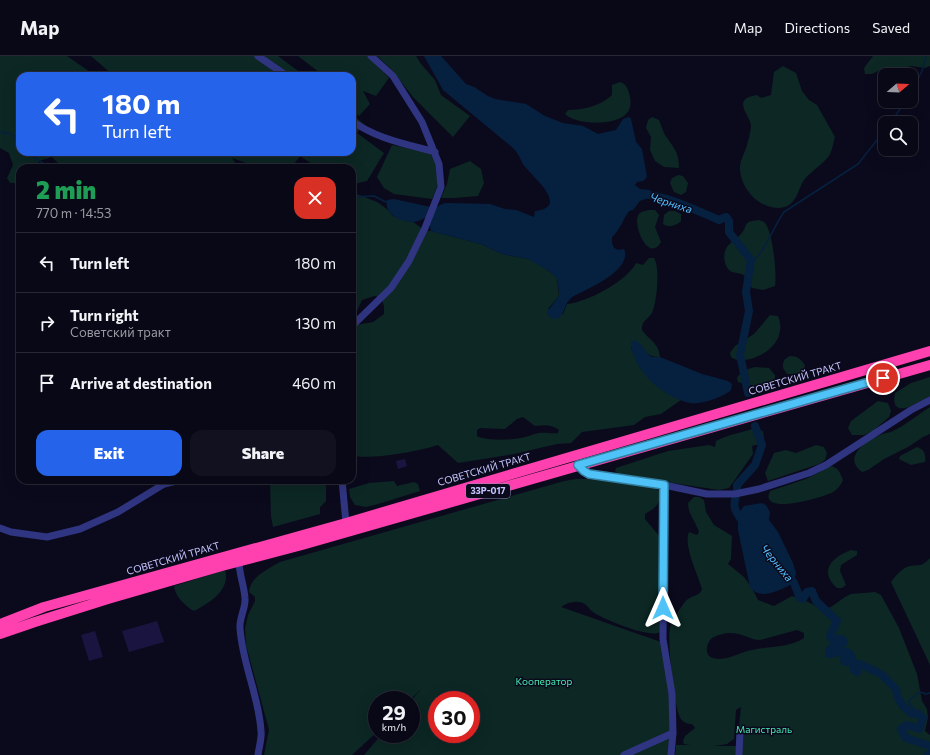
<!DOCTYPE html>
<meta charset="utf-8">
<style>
:root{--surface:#080816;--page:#11111f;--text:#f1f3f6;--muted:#989aa1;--line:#292935;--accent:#2563eb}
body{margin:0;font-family:Commissioner,sans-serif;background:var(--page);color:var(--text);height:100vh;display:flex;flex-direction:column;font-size:15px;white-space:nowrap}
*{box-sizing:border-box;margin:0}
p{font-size:13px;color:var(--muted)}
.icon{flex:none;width:22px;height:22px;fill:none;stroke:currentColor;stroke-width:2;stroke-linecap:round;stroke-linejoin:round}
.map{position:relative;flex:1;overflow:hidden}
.details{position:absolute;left:16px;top:108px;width:340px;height:320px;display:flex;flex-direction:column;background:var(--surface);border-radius:12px;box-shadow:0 4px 16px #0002,0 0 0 1px var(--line)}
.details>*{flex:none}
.top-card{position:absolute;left:16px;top:16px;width:340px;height:84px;border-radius:12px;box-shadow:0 4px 16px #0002,0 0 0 1px var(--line);background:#2563eb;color:#fff;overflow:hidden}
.needle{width:26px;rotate:71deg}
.fabs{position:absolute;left:878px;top:12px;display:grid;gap:8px}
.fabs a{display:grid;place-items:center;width:40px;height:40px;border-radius:8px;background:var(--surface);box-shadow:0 4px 16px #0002,0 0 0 1px var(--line);font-size:20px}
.speed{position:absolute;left:368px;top:635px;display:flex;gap:8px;font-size:20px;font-weight:700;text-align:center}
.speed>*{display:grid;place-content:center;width:52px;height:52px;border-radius:50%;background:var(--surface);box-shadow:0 4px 16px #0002,0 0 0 1px var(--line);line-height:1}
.speed small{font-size:10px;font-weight:400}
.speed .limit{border:6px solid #d22;background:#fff;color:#111}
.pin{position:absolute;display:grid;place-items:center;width:34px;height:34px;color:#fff;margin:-17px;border:2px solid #fff;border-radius:50%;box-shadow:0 1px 4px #0007}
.me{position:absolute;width:44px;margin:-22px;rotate:0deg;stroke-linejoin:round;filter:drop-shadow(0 0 3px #0008)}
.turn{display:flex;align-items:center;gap:14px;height:84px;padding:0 20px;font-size:18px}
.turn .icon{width:52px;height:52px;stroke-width:2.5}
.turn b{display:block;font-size:28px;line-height:34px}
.round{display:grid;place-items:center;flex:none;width:42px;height:42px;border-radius:12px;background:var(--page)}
.overview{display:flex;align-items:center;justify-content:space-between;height:68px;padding:0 20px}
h1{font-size:24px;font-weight:800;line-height:30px;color:#1e9e55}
.cta{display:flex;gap:8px;margin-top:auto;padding:8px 20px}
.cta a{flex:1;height:46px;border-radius:12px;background:var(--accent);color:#fff;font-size:16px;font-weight:800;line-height:46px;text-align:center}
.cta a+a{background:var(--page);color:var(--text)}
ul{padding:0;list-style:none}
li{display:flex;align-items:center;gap:12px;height:60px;padding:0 20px;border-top:1px solid var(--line)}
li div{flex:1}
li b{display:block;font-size:15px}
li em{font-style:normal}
header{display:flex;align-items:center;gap:24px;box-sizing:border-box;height:56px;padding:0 20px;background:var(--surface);border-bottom:1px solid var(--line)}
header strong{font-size:19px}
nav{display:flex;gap:22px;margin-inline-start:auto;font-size:14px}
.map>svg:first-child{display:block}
</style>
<header>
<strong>Map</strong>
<nav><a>Map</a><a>Directions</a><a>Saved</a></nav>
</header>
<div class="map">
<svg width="930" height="699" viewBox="0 0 930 699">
<rect width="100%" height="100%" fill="#0b0a1d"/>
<path fill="#0c2724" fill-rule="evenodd" d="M0,0H67L96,20H20V96H352V58L364,68L357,77L384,97L367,125L354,128L352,127V112H318L300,100L291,112H260L232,102L239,112H112L109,110H61L52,101L39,105L38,112H20V127H10L7,122L13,109L9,97L0,92Z
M91,0H278L305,20H114Z
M298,0H367L389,22L376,40L363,35L370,48L359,60L352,55V20H324Z
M377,0H416L421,8L435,24L441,39L470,60L453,81L413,41L390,12Z
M873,0H930V10L925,12L911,10L894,14L884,12L872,18H865L864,12Z
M783,10L796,17L802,35L809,44L817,49L835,81C833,87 832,97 828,101C821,110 811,115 804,124C798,133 797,147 785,151C762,157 740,133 740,112C740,103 745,97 747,89C749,83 750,77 751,71C752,60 729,43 757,39L761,42L771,39L774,16Z
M620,26C626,28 627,31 629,37C631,44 632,52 626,58C615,70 576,69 565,58L568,54C582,54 601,50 612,39V29Z
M652,61L659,64C661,69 663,75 665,79C674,92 679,96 679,112L664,111L655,105L650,94L651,81L646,72L648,64Z
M392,89L430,97C442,112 440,127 432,143L394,138L384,132L377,121Z
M470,105L481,113L484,127L478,140L454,142H441L447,128L450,113Z
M678,119L683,120L688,127L686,136L681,139L674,136L670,127L672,122Z
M352,136L377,146L387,153L393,160L406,165L413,166L426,175H431L481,188L502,198L528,203L534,205L553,218L557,222L559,240L548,253L563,258L567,248C588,246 627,225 636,207L643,209L649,202H654C660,211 657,243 653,254C651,263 641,263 642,274C649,284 659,287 660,301C650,301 646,298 641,289L631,291C639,315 660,333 681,344L661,358L645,361L634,369L582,376L571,387L557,388L514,398L458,407L438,389C416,396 376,403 353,400L352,399V278L356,269L373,266L384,258V250L381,241L374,240L362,244L356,257L352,259ZM523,361L535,370C544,369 551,368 559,374L558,377C551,378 545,376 539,377C533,378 527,381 521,382C510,384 486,385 477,380V374L480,372L505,373L517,363Z
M649,154H655L659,159L655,171L661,186C648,209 630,164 640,157C642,155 646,155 649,154Z
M669,155H675L681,158V165C676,170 668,172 663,168L664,159Z
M759,164C760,165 763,165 764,166C773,174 777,219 775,230L763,234L752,232L744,219C740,217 735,217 732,216C724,212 722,198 727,191C731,185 737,183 741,178C749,169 741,166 759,164Z
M770,259L778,260C782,269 781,279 775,287C768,298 743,310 731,301L730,297L735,290L754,278Z
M790,300C797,300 801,303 805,309C803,319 795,318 787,318L783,312V307L785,303Z
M755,311L769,312L775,319V323C766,332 749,330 738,326L737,322C741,315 748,313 755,311Z
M930,321V340C920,346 889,366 895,337L911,327Z
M878,345L888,347L891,355L889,361L873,375L864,379H852L848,372L851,365Z
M930,351V378L923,381L908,391L884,403L868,414L862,416C842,401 866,385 880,379C884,377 889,377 893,375C904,370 919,358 930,351Z
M752,373L763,375L764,383L760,388L752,390L753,398L729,432L719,434L619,419L615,415L616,412L668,395L709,389L715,391L716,385C727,379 740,377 752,373Z
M816,389L824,391L827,397L825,404L819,408L768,425L765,417L774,397L786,394L796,397Z
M917,391C924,393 926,398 925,406L911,409L899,403L900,400Z
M831,410C839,412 840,417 843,424C841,429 838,433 833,436C824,441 758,461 770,435L806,423Z
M576,423H587L654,431L659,435C662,448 655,452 645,458V463L661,482L660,576C651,583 603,563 593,556C588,552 586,546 578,546C572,545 566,548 561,551L661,586L670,632V685L669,699H364L382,678H411V645L422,632L410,644H377V676L352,699H264L269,674L246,589L245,572L248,559L255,545V541L249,536C250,521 268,513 280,506L564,425ZM437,644H471V678H437Z
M270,424H326V445L320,451V458L273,471L271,460Z
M394,425L397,430L414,426L418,428L420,435L378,448L366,451L355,449L350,441L349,433L369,427Z
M694,441H699L704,444L706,456L714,469L732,480L731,503L728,508L744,521L752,532L758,544L774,550L792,540L802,543L820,552L825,553L831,551L845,541L851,538L875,536L881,539L899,572L917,618L922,645L927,653L928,662L925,675L930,679V699H675L676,689H690L684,688L683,685L685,680L695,672L692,668C688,668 684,667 681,663C674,654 667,584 670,572C671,567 684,545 688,543C693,539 700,540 702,533C698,519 683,489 689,476L697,479L699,476C696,466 688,458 688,447ZM797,574L804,577V582C789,592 769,590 752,594C740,596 726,606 713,602C704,600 706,587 712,582C717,579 725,577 730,577C743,577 750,584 760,584ZM741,651L737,690H714L727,688L734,683L736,654Z
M851,494L857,495V499L841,509L840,515L846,529L842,532H837C818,515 832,501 851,494Z
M930,502V609L891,526C895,521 900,514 907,511C918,507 920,513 930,502Z
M225,514C231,534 209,547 194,555C185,550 175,540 174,530Z"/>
<path fill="#06213f" d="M424,0H441L466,28L474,31L488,40L495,43L526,48L545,60L563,67L583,70L598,78L616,74L623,63L629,61L631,63L636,86L642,93L647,121L643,125L637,126L635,129L640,133L650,134L651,139L648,142L640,145L633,154L629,155C623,163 620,174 612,181V187L614,192L618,194L624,193C633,214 588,233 572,241C565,246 565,257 558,263L550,262L547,256L559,240V235L557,222L549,215L528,203L502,198L481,188L431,175L428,161C422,162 419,166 413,166C400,166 384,158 387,144L394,143L435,152L442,148L447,147L490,148L505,153L516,154L534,161L535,155C572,151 530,119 523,108C520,102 518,97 513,92L443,34Z
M636,284L641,289L648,298L652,301H660L702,318L728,325L732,328L731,334C724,341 700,349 690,347C664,342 632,314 631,286Z
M762,447L766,449L770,456L769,464L778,476L793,507L796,517L794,527C781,533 761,546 750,531L738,474V458L744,450Z"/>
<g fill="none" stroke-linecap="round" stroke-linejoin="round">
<path stroke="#06213f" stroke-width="1.5" d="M911,36L922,15L926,0
M890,67L906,45
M0,76L12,78L20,90
M26,96L46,109L48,112
M352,141L374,140L386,146L388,145
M750,208C766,195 772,173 784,156L858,108L885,74
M917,657L908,645L920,636L926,638L930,637"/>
<path stroke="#06213f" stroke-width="8" d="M641,138C668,140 695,154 719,164L726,161L729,165V176L751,204L746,236L749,255L740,299L748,337
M737,433V429L755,409L762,389L755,370
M736,440C732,452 736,456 743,466
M788,519L794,527L800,542L803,543L807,536L812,535L816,545L837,565L830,580L832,583H842L844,586C837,589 829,590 829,598L844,595L849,597L851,600L844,603L845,606L853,605L854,614L857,616L860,608L881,618L896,633L897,640L902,649L912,658L917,657L923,662L919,673L907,669L901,673L906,682L930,690
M928,699L930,698"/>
</g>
<path fill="#191440" d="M405,403L407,410L398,413L396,405Z
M157,565L164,586L129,596L122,575Z
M95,575L103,601L89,605L81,579Z"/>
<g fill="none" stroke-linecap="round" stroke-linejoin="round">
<path stroke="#303581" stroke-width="7" d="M258,0L287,20
M352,65C377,83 406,88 435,96
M352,270L391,232L409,205L425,172L441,131L439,108L422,66L393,20L371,0
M578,409L584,415L589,418L664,429L707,438H735L759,433L809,417L826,409L911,354L930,344
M342,424L346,467
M664,429L663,583L672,638L673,677L671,699
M0,472L11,476L47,481L80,473L118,456L164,428L181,424
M239,505C239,518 244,529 245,542C246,552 239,562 240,572C242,607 259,640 261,675C262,682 259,691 258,699
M624,699L673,677
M739,699L740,674"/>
<path stroke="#ff41af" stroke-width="10" d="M0,568L44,551L346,467L930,295
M0,578L35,566L108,543L222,510L302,489L930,309"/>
</g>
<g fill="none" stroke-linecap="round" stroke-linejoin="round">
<defs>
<path id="route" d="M663,552L664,429L589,418L584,415L578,409L883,322"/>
</defs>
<use href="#route" stroke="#337fa1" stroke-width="10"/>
<use href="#route" stroke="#4fc3f7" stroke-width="7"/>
</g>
<g text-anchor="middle" stroke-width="3" stroke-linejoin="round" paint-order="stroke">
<rect fill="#0b0a1d" stroke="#8f8ebb" stroke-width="1" x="466" y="428" width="44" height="14" rx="3"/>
<g font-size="9" font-weight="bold" fill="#c7c6ff">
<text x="488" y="438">33Р-017</text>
</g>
<g font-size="10" fill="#c7c6ff" stroke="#0b0a1d">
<text transform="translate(795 322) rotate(-16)" y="4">СОВЕТСКИЙ ТРАКТ</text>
<text transform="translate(484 413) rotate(-16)" y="4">СОВЕТСКИЙ ТРАКТ</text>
<text transform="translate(173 502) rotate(-16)" y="4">СОВЕТСКИЙ ТРАКТ</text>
</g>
<g font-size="10" fill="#48e9b1" stroke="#0b0a1d">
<text x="544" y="629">Кооператор</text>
<text x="764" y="677">Магистраль</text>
</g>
<g font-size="11" font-style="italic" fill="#54c0ff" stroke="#0b0a1d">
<text transform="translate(671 147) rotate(18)" y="4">Черниха</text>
<text transform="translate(777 507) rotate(51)" y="4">Черниха</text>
</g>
</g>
</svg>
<div class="fabs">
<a><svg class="needle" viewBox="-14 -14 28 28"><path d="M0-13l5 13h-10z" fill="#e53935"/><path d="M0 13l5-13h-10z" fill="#989aa1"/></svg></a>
<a><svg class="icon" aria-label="search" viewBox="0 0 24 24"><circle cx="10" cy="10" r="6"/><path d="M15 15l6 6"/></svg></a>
</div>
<div class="speed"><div>29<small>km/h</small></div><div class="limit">30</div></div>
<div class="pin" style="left:883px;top:322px;background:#d93025"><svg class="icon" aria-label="arrive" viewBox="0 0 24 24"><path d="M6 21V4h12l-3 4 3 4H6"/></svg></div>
<svg class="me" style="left:663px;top:552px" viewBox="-20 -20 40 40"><path d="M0-17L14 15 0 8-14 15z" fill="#4fc3f7" stroke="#fff" stroke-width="4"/></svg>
<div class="top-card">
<div class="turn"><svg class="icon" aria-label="left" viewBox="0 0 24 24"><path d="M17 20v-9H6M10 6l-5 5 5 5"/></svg><div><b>180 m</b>Turn left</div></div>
</div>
<section class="details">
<div class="overview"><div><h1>2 min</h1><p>770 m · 14:53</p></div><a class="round" style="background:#d93025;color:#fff"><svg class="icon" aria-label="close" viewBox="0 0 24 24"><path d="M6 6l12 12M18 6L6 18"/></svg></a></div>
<ul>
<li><svg class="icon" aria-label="left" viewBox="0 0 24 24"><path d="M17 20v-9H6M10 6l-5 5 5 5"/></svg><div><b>Turn left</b></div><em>180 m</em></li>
<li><svg class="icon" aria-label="right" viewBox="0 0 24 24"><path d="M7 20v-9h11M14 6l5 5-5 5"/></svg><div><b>Turn right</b><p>Советский тракт</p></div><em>130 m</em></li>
<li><svg class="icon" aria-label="arrive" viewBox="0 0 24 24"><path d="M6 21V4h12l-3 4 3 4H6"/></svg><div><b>Arrive at destination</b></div><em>460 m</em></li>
</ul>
<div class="cta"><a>Exit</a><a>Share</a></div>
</section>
</div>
